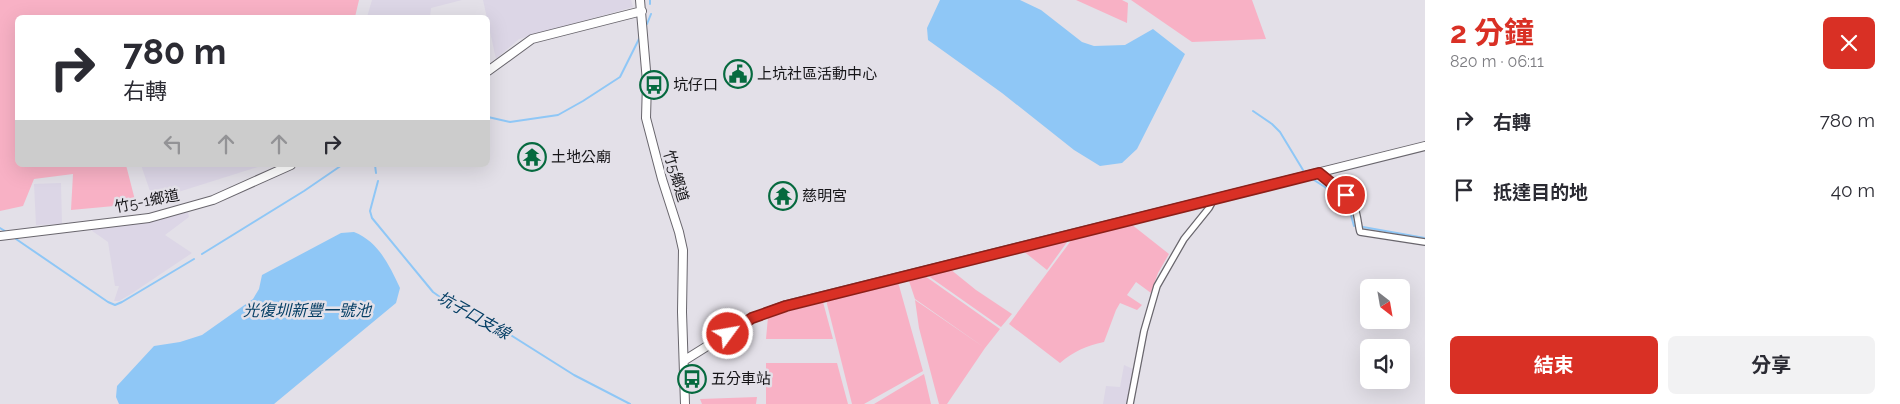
<!DOCTYPE html>
<html lang="zh-TW">
<meta charset="utf-8">
<style>
:root{--surface:#fff;--page:#f2f2f3;--text:#2b2b33;--muted:#7c7c81;--accent:#d93025}
body{margin:0;font-family:Raleway,"Noto Sans TC",sans-serif;background:var(--page);color:var(--text);height:100vh;display:flex;flex-direction:column;font-size:19px;white-space:nowrap}
*{box-sizing:border-box;margin:0}
p{font-size:16px;color:var(--muted)}
.icon{flex:none;width:28px;height:28px;fill:none;stroke:currentColor;stroke-width:2;stroke-linecap:round;stroke-linejoin:round}
.map{position:relative;flex:1;overflow:hidden}
.side{display:flex;flex-direction:column;background:var(--surface);width:475px}
.side>*{flex:none}
.top-card{position:absolute;left:15px;top:15px;width:475px;height:152px;border-radius:8px;box-shadow:0 5px 20px #0002;background:#fff;color:var(--text);overflow:hidden}
.needle{width:32px;rotate:149deg}
.buttons{position:absolute;left:1360px;top:279px;display:grid;gap:10px}
.buttons a{display:grid;place-items:center;width:50px;height:50px;border-radius:8px;background:var(--surface);box-shadow:0 5px 20px #0002;font-size:25px}
.pin{position:absolute;display:grid;place-items:center;width:42px;height:42px;color:#fff;margin:-21px;border:2px solid #fff;border-radius:50%;box-shadow:0 1px 5px #0007}
.me{position:absolute;width:55px;margin:-28px;rotate:58deg;stroke-linejoin:round;filter:drop-shadow(0 0 4px #0008)}
.turn{display:flex;align-items:center;gap:18px;height:105px;padding:0 25px;font-size:22px}
.turn .icon{width:65px;height:65px;stroke-width:2.5}
.turn b{display:block;font-size:35px;line-height:42px}
.lanes{display:flex;align-items:center;height:48px;padding:0 25px;background:#0003;justify-content:center;gap:25px;direction:ltr}
.lanes .off{opacity:.35}
.round{display:grid;place-items:center;flex:none;width:52px;height:52px;border-radius:8px;background:var(--page)}
.headline{display:flex;align-items:center;justify-content:space-between;height:85px;padding:0 25px}
h1{font-size:30px;font-weight:700;line-height:38px;color:var(--accent)}
.primary-button{display:flex;gap:10px;margin-top:auto;padding:10px 25px}
.primary-button a{flex:1;height:58px;border-radius:8px;background:var(--accent);color:#fff;font-size:20px;font-weight:700;line-height:58px;text-align:center}
.primary-button a+a{background:var(--page);color:var(--text)}
ul{padding:0;list-style:none}
li{display:flex;align-items:center;gap:15px;height:70px;padding:0 25px}
li div{flex:1}
li b{display:block;font-size:19px}
li em{font-style:normal}
main{display:flex;flex:1;min-height:0}
.map>svg:first-child{display:block}
</style>
<main>
<div class="map">
<svg width="1425" height="404" viewBox="0 0 1425 404">
<rect width="100%" height="100%" fill="#e3e0e8"/>
<path fill="#dcd6e6" d="M372,0H462L431,8L430,17H367Z
M483,0H631L633,7L519,39L496,59Z
M141,165H264L153,200Z
M61,183L62,224L36,225L34,184Z
M188,212L189,217L165,235L192,253L131,294L119,301H114L119,286H115L108,242L88,228Z
M1124,365L1133,369L1127,404H1103L1106,386L1120,387Z"/>
<path fill="#f8b1c5" d="M0,0H359L355,17L18,18V165H126L136,204L71,210L73,174L34,179L23,206L0,211Z
M1076,0H1122L1128,3L1127,23Z
M1131,0H1252L1266,39L1192,42Z
M1131,224L1169,254L1158,273L1151,293L1136,282L1127,295L1142,305L1137,310L1120,303L1116,310L1104,342C1086,346 1074,351 1060,363L1009,324L1073,238Z
M1070,238L1047,270L1022,250Z
M950,269L976,290L1012,314L1001,327L927,275Z
M925,276L1000,329L985,348L915,299L909,281Z
M898,282L923,371L864,404H852L826,300L863,289Z
M915,300L985,348L947,404H939L919,328Z
M823,302L833,339H766L768,317Z
M766,363H837L848,404H766Z
M924,374L931,404H874Z
M757,397L756,404H702L700,399Z"/>
<path fill="#8fc7f6" d="M940,0H1020L1041,10L1082,42L1094,46L1125,45L1153,29L1185,54L1137,149L1122,163L1100,166L1074,150L1002,93L928,40L927,28Z
M354,232C379,242 389,265 400,288L396,303L274,404H119L116,397L117,386L154,346L180,342L202,335L253,299L259,289L262,275L341,233Z"/>
<g fill="none" stroke-linecap="round" stroke-linejoin="round">
<path stroke="#8fc7f6" stroke-width="2" d="M650,0V4
M647,24L651,14
M1253,111L1272,124L1280,132L1303,170
M488,117L510,122L558,115L583,101L620,77L640,37
M375,165L376,173
M1314,180L1342,198L1349,208L1354,226
M378,181L370,211L372,218L433,292L440,297L460,303L574,375L630,404
M1363,227L1425,238
M0,228L5,231
M16,239L108,302L115,305L122,302L194,259
M202,254L304,191L342,165"/>
<defs>
<path id="street" d="M1319,173C1331,184 1349,193 1355,209C1358,216 1358,225 1360,232L1425,242
M1130,404L1144,331L1157,286L1184,239L1209,208L1214,199"/>
<path id="secondary" d="M640,0L647,82L646,118L662,179L679,232L683,250L682,312L685,404
M488,71L532,39L642,11
M0,236L149,218L213,200L291,165
M685,360L752,318L786,305L1425,146"/>
</defs>
<use href="#street" stroke="#69666d" stroke-width="8"/>
<use href="#secondary" stroke="#69666d" stroke-width="10"/>
<use href="#street" stroke="#fff" stroke-width="5.5"/>
<use href="#secondary" stroke="#fff" stroke-width="8"/>
</g>
<g fill="none" stroke-linecap="round" stroke-linejoin="round">
<defs>
<path id="route" d="M728,334L752,318L786,306L1319,173L1346,195"/>
</defs>
<use href="#route" stroke="#8d1f18" stroke-width="12"/>
<use href="#route" stroke="#d93025" stroke-width="9"/>
</g>
<defs>
<symbol id="civic-ring" viewBox="-11 -11 22 22"><circle r="9.5" fill="#e3e0e8" stroke="#066a3f" stroke-width="1.5"/><path d="M-.6-6.5H3V-4.5H.6V-3L4-1V1h2V6H-6V1h2V-1L-.6-3ZM-1.2 2.5V6h2.4V2.5Z" fill="#066a3f"/></symbol>
<symbol id="bus-ring" viewBox="-11 -11 22 22"><circle r="9.5" fill="#e3e0e8" stroke="#066a3f" stroke-width="1.5"/><path d="M-5-6H5V4H4V6H2V4H-2V6H-4V4H-5ZM-3.5-4V0h7V-4ZM-3.5 1.2v1.5H-2V1.2ZM2 1.2v1.5H3.5V1.2Z" fill="#066a3f"/></symbol>
<symbol id="temple-ring" viewBox="-11 -11 22 22"><circle r="9.5" fill="#e3e0e8" stroke="#066a3f" stroke-width="1.5"/><path d="M0-6L5-2H3V0L6.5 2.5H4V6H1.5V3h-3V6H-4V2.5H-6.5L-3 0V-2H-5Z" fill="#066a3f"/></symbol>
</defs>
<g fill-rule="evenodd">
<use href="#civic-ring" x="722" y="58" width="32" height="32"/>
<use href="#bus-ring" x="638" y="69" width="32" height="32"/>
<use href="#temple-ring" x="516" y="141" width="32" height="32"/>
<use href="#temple-ring" x="767" y="180" width="32" height="32"/>
<use href="#bus-ring" x="676" y="363" width="32" height="32"/>
</g>
<g text-anchor="middle" stroke-width="5" stroke-linejoin="round" paint-order="stroke">
<g font-size="15" fill="#161518" stroke="#e3e0e8" text-anchor="start">
<text x="757" y="79">上坑社區活動中心</text>
<text x="673" y="90">坑仔口</text>
<text x="551" y="162">土地公廟</text>
<text x="802" y="201">慈明宮</text>
<text x="711" y="384">五分車站</text>
</g>
<g font-size="15" fill="#161518" stroke="#e3e0e8">
<text transform="translate(676 176) rotate(73)" y="5">竹5鄉道</text>
<text transform="translate(147 201) rotate(-11)" y="5">竹5-1鄉道</text>
</g>
<g font-size="16" font-style="italic" fill="#063f65" stroke="#e3e0e8">
<text x="307" y="316">光復圳新豐一號池</text>
<text transform="translate(474 315) rotate(29)" y="6">坑子口支線</text>
</g>
</g>
</svg>
<div class="buttons">
<a><svg class="needle" viewBox="-14 -14 28 28"><path d="M0-13l5 13h-10z" fill="#e53935"/><path d="M0 13l5-13h-10z" fill="#7c7c81"/></svg></a>
<a><svg class="icon" aria-label="sound" viewBox="0 0 24 24"><path d="M4 9h4l5-4v14l-5-4H4zM17 9q2 3 0 6"/></svg></a>
</div>
<div class="pin" style="left:1346px;top:195px;background:#d93025"><svg class="icon" aria-label="arrive" viewBox="0 0 24 24"><path d="M6 21V4h12l-3 4 3 4H6"/></svg></div>
<svg class="me" style="left:728px;top:334px" viewBox="-20 -20 40 40"><circle r="17" fill="#d93025" stroke="#fff" stroke-width="3"/><path d="M0-11L8 9 0 5-8 9z" fill="#fff"/></svg>
<div class="top-card">
<div class="turn"><svg class="icon" aria-label="right" viewBox="0 0 24 24"><path d="M7 20v-9h11M14 6l5 5-5 5"/></svg><div><b>780 m</b>右轉</div></div>
<div class="lanes"><svg class="icon off" aria-label="left" viewBox="0 0 24 24"><path d="M17 20v-9H6M10 6l-5 5 5 5"/></svg><svg class="icon off" aria-label="ahead" viewBox="0 0 24 24"><path d="M12 20V5M6 11l6-6 6 6"/></svg><svg class="icon off" aria-label="ahead" viewBox="0 0 24 24"><path d="M12 20V5M6 11l6-6 6 6"/></svg><svg class="icon" aria-label="right" viewBox="0 0 24 24"><path d="M7 20v-9h11M14 6l5 5-5 5"/></svg></div>
</div>
</div>
<section class="side">
<div class="headline"><div><h1>2 分鐘</h1><p>820 m · 06:11</p></div><a class="round" style="background:#d93025;color:#fff"><svg class="icon" aria-label="close" viewBox="0 0 24 24"><path d="M6 6l12 12M18 6L6 18"/></svg></a></div>
<ul>
<li><svg class="icon" aria-label="right" viewBox="0 0 24 24"><path d="M7 20v-9h11M14 6l5 5-5 5"/></svg><div><b>右轉</b></div><em>780 m</em></li>
<li><svg class="icon" aria-label="arrive" viewBox="0 0 24 24"><path d="M6 21V4h12l-3 4 3 4H6"/></svg><div><b>抵達目的地</b></div><em>40 m</em></li>
</ul>
<div class="primary-button"><a>結束</a><a>分享</a></div>
</section>
</main>
